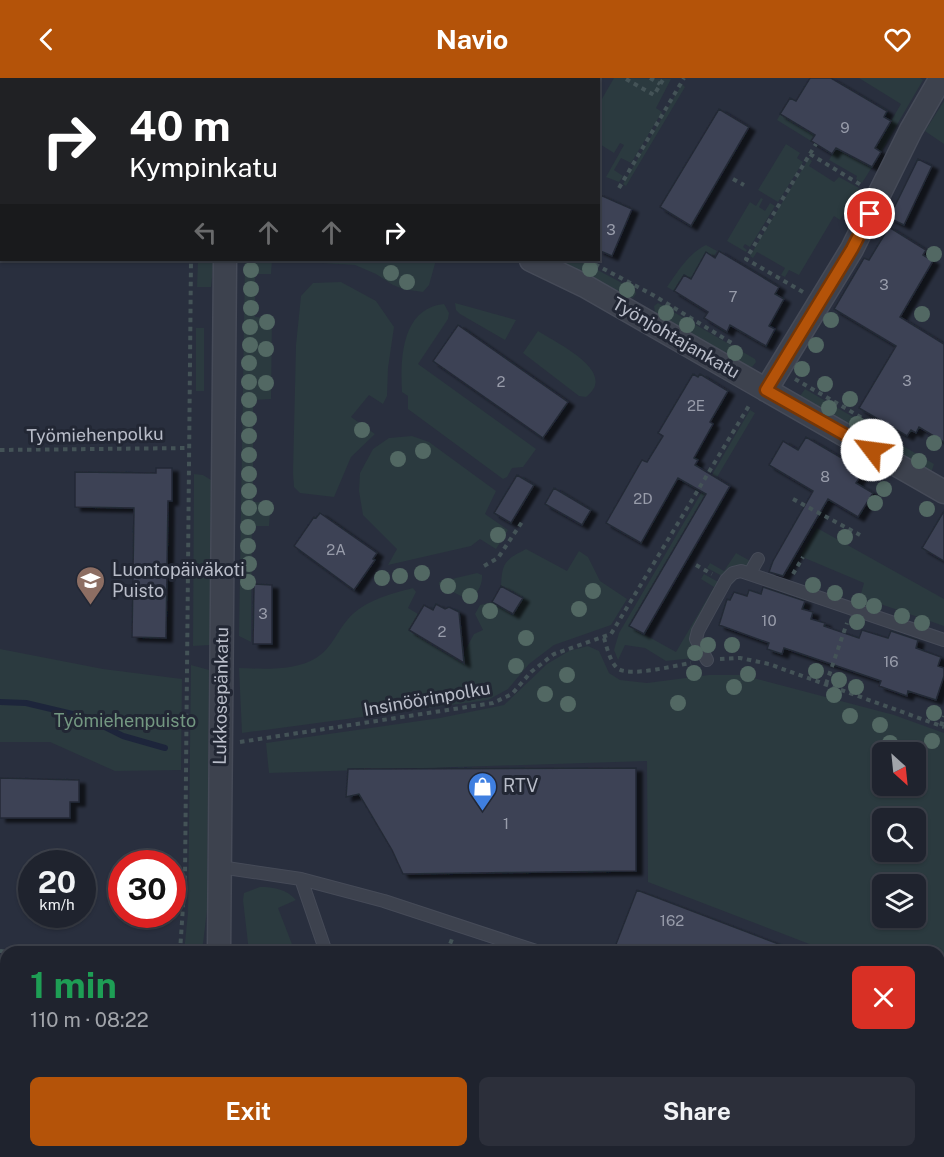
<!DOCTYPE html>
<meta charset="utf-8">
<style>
:root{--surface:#1f232e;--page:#2c2f3a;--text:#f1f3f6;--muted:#a1a4aa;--line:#3c404a;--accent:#b45309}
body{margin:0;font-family:"Public Sans",sans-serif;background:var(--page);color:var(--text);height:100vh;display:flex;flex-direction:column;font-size:22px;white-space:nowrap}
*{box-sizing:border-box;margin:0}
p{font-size:20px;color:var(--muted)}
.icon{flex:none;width:33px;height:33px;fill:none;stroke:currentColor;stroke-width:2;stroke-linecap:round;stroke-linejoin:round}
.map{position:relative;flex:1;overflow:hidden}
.panel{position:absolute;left:0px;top:868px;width:945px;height:212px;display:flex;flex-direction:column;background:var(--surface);border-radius:18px 18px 0 0;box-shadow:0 2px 4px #0004,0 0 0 2px var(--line)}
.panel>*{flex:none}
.guide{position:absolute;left:0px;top:0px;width:600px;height:183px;box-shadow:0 2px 4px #0004,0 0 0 2px var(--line);background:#202124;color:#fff;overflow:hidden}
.needle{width:39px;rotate:153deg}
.fabs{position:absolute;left:872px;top:664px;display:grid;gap:12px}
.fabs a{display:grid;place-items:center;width:54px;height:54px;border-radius:9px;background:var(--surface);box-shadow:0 2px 4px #0004,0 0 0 2px var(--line);font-size:30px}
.speed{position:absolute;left:18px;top:772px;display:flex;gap:12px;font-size:30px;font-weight:700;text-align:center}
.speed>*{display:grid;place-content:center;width:78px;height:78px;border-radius:50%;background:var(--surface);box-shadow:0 2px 4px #0004,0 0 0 2px var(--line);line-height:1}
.speed small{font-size:15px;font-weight:400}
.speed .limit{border:9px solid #d22;background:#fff;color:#111}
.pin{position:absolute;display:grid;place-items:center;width:51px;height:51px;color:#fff;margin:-26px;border:3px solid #fff;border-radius:50%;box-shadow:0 2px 6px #0007}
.me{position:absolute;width:66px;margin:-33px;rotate:300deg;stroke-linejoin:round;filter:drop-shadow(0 0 4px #0008)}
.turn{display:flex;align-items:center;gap:21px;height:126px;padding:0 30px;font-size:27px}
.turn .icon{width:78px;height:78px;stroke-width:2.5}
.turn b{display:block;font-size:42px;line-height:51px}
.lanes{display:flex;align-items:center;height:57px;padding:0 30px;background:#0003;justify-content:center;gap:30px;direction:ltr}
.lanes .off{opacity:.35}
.round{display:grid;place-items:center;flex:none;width:63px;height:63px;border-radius:9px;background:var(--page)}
.overview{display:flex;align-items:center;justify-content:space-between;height:102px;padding:0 30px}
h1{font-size:36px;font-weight:700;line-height:45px;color:#1e9e55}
.button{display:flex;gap:12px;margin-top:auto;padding:12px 30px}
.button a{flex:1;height:69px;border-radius:9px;background:var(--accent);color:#fff;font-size:24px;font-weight:700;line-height:69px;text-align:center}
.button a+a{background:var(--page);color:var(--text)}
header{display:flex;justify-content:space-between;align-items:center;height:78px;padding:0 30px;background:var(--accent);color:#fff;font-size:27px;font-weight:700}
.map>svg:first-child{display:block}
</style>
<header><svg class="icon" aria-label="back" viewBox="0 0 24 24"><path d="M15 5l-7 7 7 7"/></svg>Navio<svg class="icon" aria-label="heart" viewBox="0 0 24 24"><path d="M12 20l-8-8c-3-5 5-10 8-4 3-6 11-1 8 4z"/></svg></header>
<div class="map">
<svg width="944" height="1079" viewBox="0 0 944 1079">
<defs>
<filter id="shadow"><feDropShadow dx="6" dy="4" stdDeviation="1.5" flood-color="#0009"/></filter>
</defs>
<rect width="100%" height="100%" fill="#292f3e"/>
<path fill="#2b3a3f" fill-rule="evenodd" d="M380,0H479L380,1Z
M614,0L671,1L656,30L662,34L631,85L621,80L614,92L623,98L619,104L606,99L624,67L620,65L614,75L598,65L599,26Z
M859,0H920L923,2L881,74L875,70L901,26Z
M682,6L685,9L626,108L623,106Z
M944,23V66L925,53Z
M781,35L815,57L811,63L777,42Z
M786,66L800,75L797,80L803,84L778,124L758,112Z
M836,70L872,89L862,105L856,101L857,98L829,82Z
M809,80L812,83L809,88L834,104L839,99L859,110L840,142L834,138L799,197L789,192L785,199L781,197L785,190L757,174L753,180L750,178Z
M761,120L763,121L759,129L765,133L770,125L775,128L750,169L745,166L743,169L747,172L746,174L727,163L750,124L756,128Z
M706,167L717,173L714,178L706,174L691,201L684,197L674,213L667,209C678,193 688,176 706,167Z
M198,182H214L211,209H197Z
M245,182H436L429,207L423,214L403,211L393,207L376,196L355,187L272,182L271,196H255V239L272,240L271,321L253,322V424L271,425L269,448H252L251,564L239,558Z
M558,182H579L635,212L636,216L633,220L628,219Z
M341,204L376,223L394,249L388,290L387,318L383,326L369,317L351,339L375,356L351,379L334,419L300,415L294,409L293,395L296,267L301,218L313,205Z
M455,225L516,242L505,262L460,236L456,232Z
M658,225L755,281L756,284L752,289L748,288L655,235L654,228Z
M444,226L449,235L448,241L418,286L536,371L523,389L512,390L507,399L503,401L408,331V318L402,314C400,280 402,230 444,226Z
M196,250H204V313H196Z
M538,253C558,266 619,294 586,319L579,318L523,275Z
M805,311L934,386L932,392L929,394L804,322L800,318Z
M750,332L755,335L629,548L676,574L714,509L701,501L704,496L720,505L694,553L703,579L666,583L645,570L625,567L618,582L614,572L619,555Z
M412,358L429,364L496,413L485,436L508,452L496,471L480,461L471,468L388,487L397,471L363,437L359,413L360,395L373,371L389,360Z
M194,396L203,397L211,402L210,567L193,568Z
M817,450L944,521V548L860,519L864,505L800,478Z
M526,471L567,493L579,473L588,479L600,503L627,521L611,547L554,567L529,586L508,611L488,622L242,655L239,590C263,591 295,593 316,580C332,570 336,555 348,541C365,522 390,516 413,510L416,514L408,530L418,536L409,553L460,582L474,556L483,552L475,536L480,527L492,524L513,536L522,520L501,508C502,484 505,482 526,471Z
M736,475L752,484L749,489C738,486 730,488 724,499L707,490L710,485L724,493Z
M477,495L482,497C483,506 477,517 469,522L439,507V504Z
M588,568L599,573L609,595L620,602L647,605L709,597H742L894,637L944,655V918L939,916V874H830L648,804L647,683L269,695L266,665L440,640L504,627L547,586L569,573ZM882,675H915V708H882ZM882,741H915V774H882ZM882,807H915V840H882Z
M0,571L103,591L182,601L181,692L115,693L50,664H0Z
M191,587L209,592L207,832L202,874H184L188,835Z
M260,809C274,809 286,811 296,822L278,830L295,874H249L243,822L244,815Z
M0,964L6,965V993L0,992Z
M158,1074H337L351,1079H165Z
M412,1074H521L535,1079H427Z
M577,1074H641L655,1079H590Z
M669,1074H717L731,1079H682Z"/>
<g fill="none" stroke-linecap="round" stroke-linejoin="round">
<path stroke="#1d253b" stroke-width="6" d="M0,624L26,625L85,639L123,658L165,670"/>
</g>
<path fill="#3c4354" stroke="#242936" stroke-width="1.5" filter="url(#shadow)" d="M810,0H831L887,33L884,39L891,43L875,70L881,74L872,89L836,70L832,76L811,63L815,57L780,36L790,20L796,23Z
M719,31L749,49L691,148L660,129Z
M918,81L932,88L904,147L889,140Z
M598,116L632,131L612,178L598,172Z
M889,149L926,172L923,177L933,183L900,239L944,266V364L919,349L916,355L911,352L907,358L859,330L896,268L834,231L864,180L869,182Z
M719,173L779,209L775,216L784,221L769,248L775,251L766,268L730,247L727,254L704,240L708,234L674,213L684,197L691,201L706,174L715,180Z
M458,247L568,324L543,360L433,283Z
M693,296L698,299L700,296L728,313L710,344L713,346L694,380L698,382L695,387L730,408L644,556L629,548L706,416L678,400L641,465L606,445L642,382L647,384L663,358L658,355Z
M806,359L864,393L856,405L873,415L858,439L828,421L783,498L769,494L773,483L813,413L769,387L783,363L798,372Z
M156,390H172V423H168L166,560L132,559L134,430L75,429V394L156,395Z
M517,397L534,407L511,445L494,435Z
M554,410L591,432L582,447L545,426Z
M944,433V483L922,470Z
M320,435L377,475L373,481L375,482L354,512L294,468L314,439L316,440Z
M254,506L272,507V566H253Z
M501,508L523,520L513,536L492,524Z
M763,509L805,523L802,531L813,534L811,541L825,545L824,548L859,560L862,552L888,560L891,553L918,562L916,570L941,579L938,588L944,590V598L936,622L908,613L907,618L879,608L881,603L784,570L782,576L767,571L769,565L719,547L727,521L730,522L734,514L747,518L749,512L761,516Z
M436,526L445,531L449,529L459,534L464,585L409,552L424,527L433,532Z
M636,690V793L403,796L392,772L359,716L346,719L348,691Z
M0,700L79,702V724H70V740H0Z
M637,812L797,873V874H613Z"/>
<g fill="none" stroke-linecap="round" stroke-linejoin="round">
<defs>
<path id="lane" d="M366,2V0
M750,495L758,481
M707,582L696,561L698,553L726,502L733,495L741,493L944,562
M220,789L301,801L326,874
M301,801L384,823L539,874
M841,1074L867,1079"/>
<path id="street" d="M244,2L245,0
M531,182L585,208L944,414
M766,312L852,171L911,52L941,0
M219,874L225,182"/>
<path id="secondary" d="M0,906L6,907
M0,948L6,950
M376,1074L391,1079
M554,1074L567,1079"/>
</defs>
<use href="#lane" stroke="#464b58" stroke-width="14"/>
<use href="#street" stroke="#464b58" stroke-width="25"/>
<use href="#secondary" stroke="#464b58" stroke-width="35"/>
<path stroke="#445357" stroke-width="4" stroke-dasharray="4.5 4.5" stroke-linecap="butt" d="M650,0L660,6
M626,1L654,17L664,0
M218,2L219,0
M810,76L861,107
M733,101L744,107
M619,110L684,0
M587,182L653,217L735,267
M803,214L746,181L816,66
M795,301L895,359
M0,372L189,370
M793,421L860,457
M696,487L712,496
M484,488L498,480L524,441
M793,496L803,479
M604,560C607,570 610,583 617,590C629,600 676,587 691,585
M720,581L740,580L769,586L944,649
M826,606L847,545
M941,648L944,638
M240,664L493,625L512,616L531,594L554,576L611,556L750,326
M0,873L12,874
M180,874L185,797L191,182
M447,874L452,861
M655,1074L668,1079"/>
<use href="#lane" stroke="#3d424e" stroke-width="12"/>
<use href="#street" stroke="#3d424e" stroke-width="22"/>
<use href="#secondary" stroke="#4b5061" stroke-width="33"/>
</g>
<g fill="#526863">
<circle cx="934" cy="176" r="8"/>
<circle cx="590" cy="191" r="8"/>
<circle cx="251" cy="192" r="8"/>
<circle cx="391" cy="195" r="8"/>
<circle cx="407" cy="204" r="8"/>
<circle cx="251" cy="211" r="8"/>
<circle cx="627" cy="212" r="8"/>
<circle cx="251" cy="230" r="8"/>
<circle cx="666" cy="235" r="8"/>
<circle cx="922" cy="236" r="8"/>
<circle cx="831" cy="242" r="8"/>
<circle cx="267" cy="244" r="8"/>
<circle cx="687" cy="247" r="8"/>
<circle cx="250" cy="249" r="8"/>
<circle cx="250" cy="267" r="8"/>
<circle cx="816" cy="267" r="8"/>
<circle cx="266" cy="271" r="8"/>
<circle cx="735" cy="275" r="8"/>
<circle cx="249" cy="285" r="8"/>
<circle cx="802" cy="291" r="8"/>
<circle cx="249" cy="304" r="8"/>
<circle cx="266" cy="305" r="8"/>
<circle cx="825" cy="306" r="8"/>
<circle cx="850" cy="321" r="8"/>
<circle cx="249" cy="322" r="8"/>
<circle cx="829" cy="330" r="8"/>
<circle cx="249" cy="341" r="8"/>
<circle cx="857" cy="346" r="8"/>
<circle cx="362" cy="352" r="8"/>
<circle cx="249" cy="358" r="8"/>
<circle cx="882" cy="361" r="8"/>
<circle cx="934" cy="365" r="8"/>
<circle cx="423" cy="373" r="8"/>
<circle cx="249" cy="377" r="8"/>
<circle cx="398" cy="381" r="8"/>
<circle cx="919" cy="383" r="8"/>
<circle cx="249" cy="396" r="8"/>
<circle cx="884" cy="411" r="8"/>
<circle cx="249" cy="413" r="8"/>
<circle cx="875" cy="425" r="8"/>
<circle cx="249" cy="430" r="8"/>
<circle cx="266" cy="430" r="8"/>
<circle cx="927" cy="431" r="8"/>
<circle cx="248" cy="449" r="8"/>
<circle cx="498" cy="457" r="8"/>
<circle cx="845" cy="459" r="8"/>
<circle cx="248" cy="468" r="8"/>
<circle cx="249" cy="486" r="8"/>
<circle cx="422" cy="495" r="8"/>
<circle cx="400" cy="498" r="8"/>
<circle cx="382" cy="500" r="8"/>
<circle cx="248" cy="504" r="8"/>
<circle cx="813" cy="507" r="8"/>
<circle cx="448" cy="508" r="8"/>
<circle cx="593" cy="513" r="8"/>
<circle cx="835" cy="515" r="8"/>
<circle cx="470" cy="518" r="8"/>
<circle cx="859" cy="523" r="8"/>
<circle cx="874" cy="528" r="8"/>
<circle cx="579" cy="531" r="8"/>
<circle cx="490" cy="533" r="8"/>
<circle cx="902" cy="538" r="8"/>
<circle cx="857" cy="544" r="8"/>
<circle cx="922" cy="545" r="8"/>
<circle cx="526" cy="560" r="8"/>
<circle cx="708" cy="567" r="8"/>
<circle cx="732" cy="567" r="8"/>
<circle cx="695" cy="575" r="8"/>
<circle cx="516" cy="588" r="8"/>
<circle cx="816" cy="593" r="8"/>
<circle cx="694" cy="595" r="8"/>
<circle cx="748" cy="596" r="8"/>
<circle cx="567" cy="597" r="8"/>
<circle cx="839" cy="602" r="8"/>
<circle cx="734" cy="609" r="8"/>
<circle cx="856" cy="609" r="8"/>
<circle cx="545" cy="616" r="8"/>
<circle cx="834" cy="617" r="8"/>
<circle cx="678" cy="625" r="8"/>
<circle cx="568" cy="626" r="8"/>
<circle cx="934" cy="635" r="8"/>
<circle cx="850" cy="638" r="8"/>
<circle cx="880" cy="647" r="8"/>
<circle cx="932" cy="663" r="8"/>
<circle cx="890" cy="665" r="8"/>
</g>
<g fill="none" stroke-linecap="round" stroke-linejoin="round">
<defs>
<path id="route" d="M870,136L852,171L766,312L872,372"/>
</defs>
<use href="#route" stroke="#753606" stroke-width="15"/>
<use href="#route" stroke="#b45309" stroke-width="10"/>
</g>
<defs>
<symbol id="school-pin" viewBox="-11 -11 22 30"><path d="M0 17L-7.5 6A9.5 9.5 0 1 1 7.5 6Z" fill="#8d6e63" stroke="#222734"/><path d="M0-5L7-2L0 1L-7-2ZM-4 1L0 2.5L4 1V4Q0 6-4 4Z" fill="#fff"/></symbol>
<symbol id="shop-pin" viewBox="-11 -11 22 30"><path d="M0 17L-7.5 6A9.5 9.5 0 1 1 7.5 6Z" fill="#3f7fe0" stroke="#222734"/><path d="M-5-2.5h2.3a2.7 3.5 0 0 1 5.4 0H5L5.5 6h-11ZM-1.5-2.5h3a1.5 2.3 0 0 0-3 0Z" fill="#fff"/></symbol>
</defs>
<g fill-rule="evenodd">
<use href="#school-pin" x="74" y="486" width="33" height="45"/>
<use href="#shop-pin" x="466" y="692" width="33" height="45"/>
</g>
<g text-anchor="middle" stroke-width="6" stroke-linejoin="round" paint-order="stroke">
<g font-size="15" fill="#989caa">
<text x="845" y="55">9</text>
<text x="611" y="157">3</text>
<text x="884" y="212">3</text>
<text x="733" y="224">7</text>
<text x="907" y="308">3</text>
<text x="501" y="309">2</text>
<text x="696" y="333">2E</text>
<text x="825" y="404">8</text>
<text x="643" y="426">2D</text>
<text x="336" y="477">2A</text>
<text x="263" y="541">3</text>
<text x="769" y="548">10</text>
<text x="442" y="559">2</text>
<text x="891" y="589">16</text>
<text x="506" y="751">1</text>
<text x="672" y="848">162</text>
</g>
<g font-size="18" fill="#b9bdc9" stroke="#222734">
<text transform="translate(676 260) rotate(30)" y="6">Työnjohtajankatu</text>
<text transform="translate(95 357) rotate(-1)" y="6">Työmiehenpolku</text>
<text transform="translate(221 618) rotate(-89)" y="6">Lukkosepänkatu</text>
<text transform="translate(427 621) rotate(-10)" y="6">Insinöörinpolku</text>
</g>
<g font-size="18" fill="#b9bdc9" stroke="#222734" text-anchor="start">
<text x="112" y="498">Luontopäiväkoti<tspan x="112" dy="21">Puisto</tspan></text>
<text x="503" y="714">RTV</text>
</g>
<g font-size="18" fill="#739781" stroke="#222734">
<text x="125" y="649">Työmiehenpuisto</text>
</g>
</g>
</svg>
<div class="fabs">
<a><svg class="needle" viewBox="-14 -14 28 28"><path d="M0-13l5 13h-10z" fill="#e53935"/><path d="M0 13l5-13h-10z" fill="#a1a4aa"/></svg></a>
<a><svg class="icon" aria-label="search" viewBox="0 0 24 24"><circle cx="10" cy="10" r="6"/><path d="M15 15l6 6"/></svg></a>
<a><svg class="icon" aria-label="layers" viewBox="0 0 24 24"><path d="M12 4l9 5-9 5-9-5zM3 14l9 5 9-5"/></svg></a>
</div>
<div class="speed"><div>20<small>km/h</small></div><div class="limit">30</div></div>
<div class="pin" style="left:870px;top:136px;background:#d93025"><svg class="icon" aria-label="arrive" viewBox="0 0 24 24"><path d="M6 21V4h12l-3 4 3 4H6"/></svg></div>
<svg class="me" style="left:872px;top:372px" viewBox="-20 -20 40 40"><circle r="19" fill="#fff"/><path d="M0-13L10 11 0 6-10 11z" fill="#b45309"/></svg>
<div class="guide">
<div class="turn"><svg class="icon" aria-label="right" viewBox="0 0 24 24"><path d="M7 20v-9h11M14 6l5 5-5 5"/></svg><div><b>40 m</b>Kympinkatu</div></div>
<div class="lanes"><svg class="icon off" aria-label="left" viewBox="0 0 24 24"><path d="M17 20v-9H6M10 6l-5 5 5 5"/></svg><svg class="icon off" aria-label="ahead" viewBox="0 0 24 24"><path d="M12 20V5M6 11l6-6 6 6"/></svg><svg class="icon off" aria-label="ahead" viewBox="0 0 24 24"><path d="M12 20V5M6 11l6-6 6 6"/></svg><svg class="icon" aria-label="right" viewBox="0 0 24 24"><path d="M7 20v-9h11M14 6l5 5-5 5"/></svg></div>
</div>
<section class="panel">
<div class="overview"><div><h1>1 min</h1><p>110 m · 08:22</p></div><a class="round" style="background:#d93025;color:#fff"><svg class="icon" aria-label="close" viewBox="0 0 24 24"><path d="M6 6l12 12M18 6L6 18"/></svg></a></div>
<div class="button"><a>Exit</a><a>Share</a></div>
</section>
</div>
